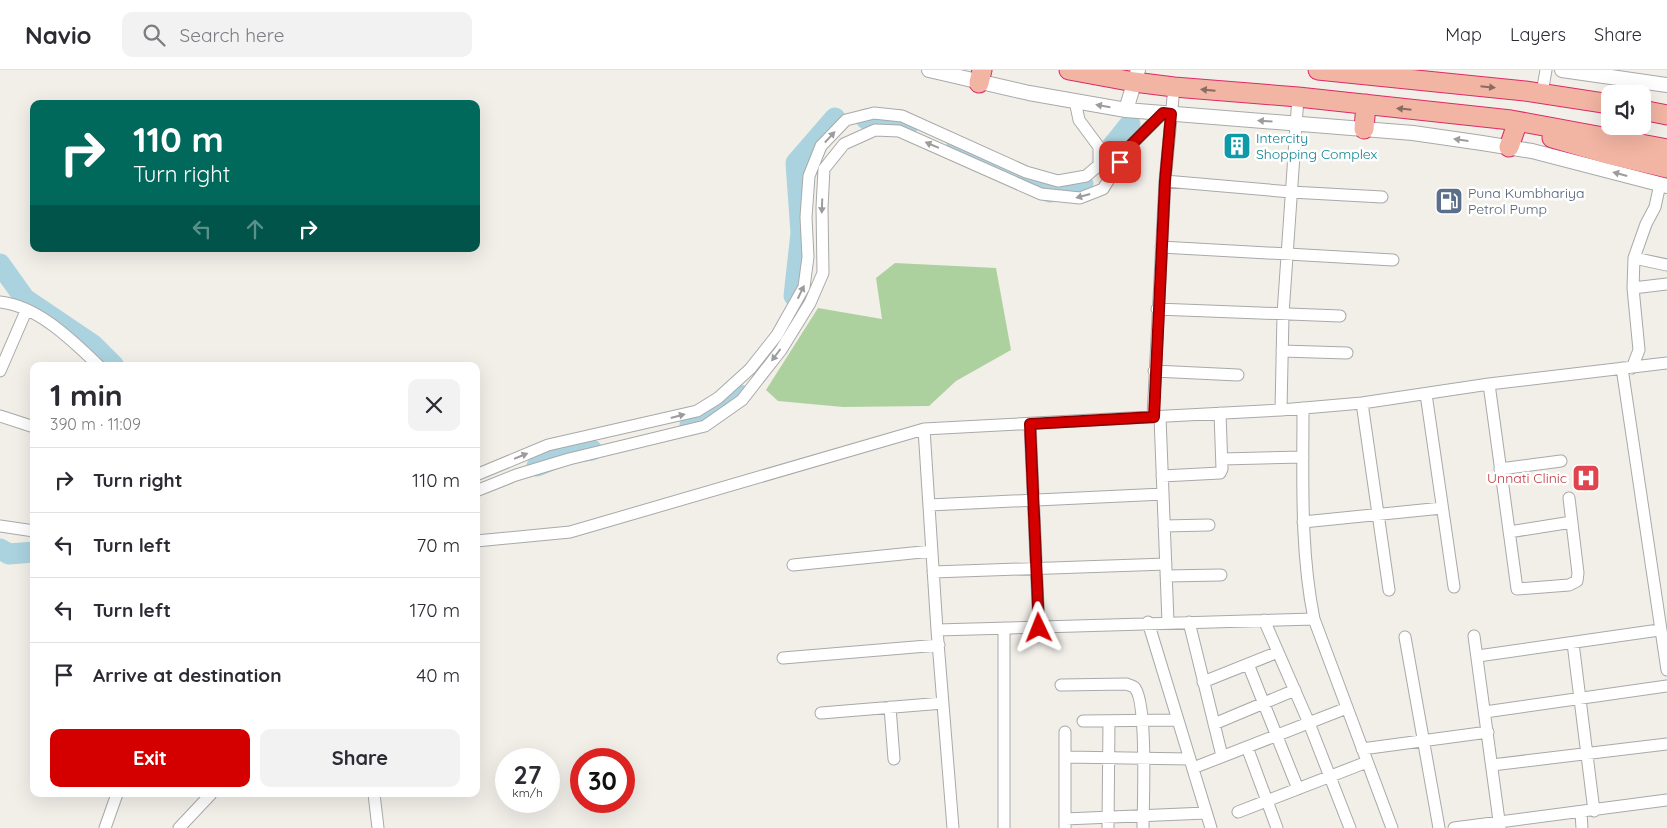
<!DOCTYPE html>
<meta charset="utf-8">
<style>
:root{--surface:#fff;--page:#f2f2f3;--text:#2b2b33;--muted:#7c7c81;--line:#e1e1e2;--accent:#d40000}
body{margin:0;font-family:Quicksand,sans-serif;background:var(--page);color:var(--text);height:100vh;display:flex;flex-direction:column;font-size:19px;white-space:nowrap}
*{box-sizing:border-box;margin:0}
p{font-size:16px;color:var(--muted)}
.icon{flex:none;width:28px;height:28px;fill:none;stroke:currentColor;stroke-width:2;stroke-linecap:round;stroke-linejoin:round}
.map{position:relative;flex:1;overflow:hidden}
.side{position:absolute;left:30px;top:292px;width:450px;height:435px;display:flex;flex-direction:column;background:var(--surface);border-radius:10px;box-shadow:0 5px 20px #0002}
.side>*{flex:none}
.top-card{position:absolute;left:30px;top:30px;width:450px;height:152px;border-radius:10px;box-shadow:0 5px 20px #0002;background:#00695c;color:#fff;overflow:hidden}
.buttons{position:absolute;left:1601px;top:15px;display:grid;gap:10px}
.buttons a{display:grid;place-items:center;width:50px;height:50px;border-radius:10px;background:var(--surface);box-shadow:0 5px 20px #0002;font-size:25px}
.speed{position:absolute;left:495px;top:678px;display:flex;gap:10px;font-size:25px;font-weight:700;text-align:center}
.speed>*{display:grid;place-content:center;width:65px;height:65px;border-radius:50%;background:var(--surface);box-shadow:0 5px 20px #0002;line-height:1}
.speed small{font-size:12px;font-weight:400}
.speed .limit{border:8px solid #d22;background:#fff;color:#111}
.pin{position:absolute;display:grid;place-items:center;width:42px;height:42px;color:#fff;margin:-21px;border-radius:10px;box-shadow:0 2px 8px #0006}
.me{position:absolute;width:55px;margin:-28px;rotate:358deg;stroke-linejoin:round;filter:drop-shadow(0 0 4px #0008)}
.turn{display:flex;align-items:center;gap:18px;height:105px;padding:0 20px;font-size:22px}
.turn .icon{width:65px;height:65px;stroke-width:2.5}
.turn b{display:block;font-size:35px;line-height:42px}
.lanes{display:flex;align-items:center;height:48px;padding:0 20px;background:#0003;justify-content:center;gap:25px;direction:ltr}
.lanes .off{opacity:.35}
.round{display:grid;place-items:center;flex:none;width:52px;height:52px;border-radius:10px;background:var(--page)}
.headline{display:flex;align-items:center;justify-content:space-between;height:85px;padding:0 20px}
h1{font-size:30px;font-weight:700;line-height:38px}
.primary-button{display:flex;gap:10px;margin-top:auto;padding:10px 20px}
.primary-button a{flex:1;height:58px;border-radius:10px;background:var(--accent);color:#fff;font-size:20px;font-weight:700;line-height:58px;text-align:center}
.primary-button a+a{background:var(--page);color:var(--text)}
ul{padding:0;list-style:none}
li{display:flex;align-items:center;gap:15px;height:65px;padding:0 20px;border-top:1px solid var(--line)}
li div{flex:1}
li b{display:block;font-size:19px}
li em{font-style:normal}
header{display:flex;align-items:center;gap:30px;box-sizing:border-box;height:70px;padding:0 25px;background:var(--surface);border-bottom:1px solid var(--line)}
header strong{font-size:24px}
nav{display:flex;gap:28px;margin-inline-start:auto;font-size:18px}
.search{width:350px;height:45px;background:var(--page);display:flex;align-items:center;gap:12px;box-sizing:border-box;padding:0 18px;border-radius:10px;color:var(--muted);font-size:19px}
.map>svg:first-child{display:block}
</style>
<header>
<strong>Navio</strong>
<div class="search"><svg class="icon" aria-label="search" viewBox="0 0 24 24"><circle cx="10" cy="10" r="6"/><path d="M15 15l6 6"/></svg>Search here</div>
<nav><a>Map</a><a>Layers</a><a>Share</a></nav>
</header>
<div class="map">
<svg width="1667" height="758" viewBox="0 0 1667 758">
<rect width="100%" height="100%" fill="#f2efe9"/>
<path fill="#add19e" d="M895,193L996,198L1011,280L956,311L929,336L843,337L778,331L766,320L818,238L882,249L876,208Z"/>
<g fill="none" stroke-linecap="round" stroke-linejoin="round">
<path stroke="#aad3df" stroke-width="21" d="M866,49L901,50L909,54
M957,76L1050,122L1083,114
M1106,84L1130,54
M0,194L25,229L93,275L114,296
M794,226L801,163L796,93L835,48
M690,355L740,325
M537,396L569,383L592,380
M0,479L9,484L34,482"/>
<defs>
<path id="minor" d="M1542,23L1546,0
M1165,111L1291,122L1382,127
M1161,177L1393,190
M1634,188L1667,195
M1633,218L1667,214
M0,232C38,236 73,271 99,296
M1157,239L1340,246
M1282,281L1347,283
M1622,298L1667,600
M1632,298L1639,280L1633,218L1634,188L1646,154L1655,137L1660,114
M0,301L26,241
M1154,301L1238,305
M1489,314L1517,519L1569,515L1577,511L1578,503L1569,428
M1426,324L1454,517
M1362,333L1389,520
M1303,338C1303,409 1300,480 1314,549L1392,758
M1281,340L1283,244L1298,27
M0,346L34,357
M1153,347L1165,111L1174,17
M1160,347L1168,552
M1030,354L1039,558
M924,359L937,560L953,758
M1222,389L1303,387
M1500,399L1561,391
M476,405L548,375L697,341L718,328L750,299L777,265L804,217L808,187L806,147L809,106L821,76L846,50L874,43L902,46L1026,102L1058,111L1086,106L1099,95V77L1079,50L1075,31
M1162,406L1220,403L1222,399L1220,343
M476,421L516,405L569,389L705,356L742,330L781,280L810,233L823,203L822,137L824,99L844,74L875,60L899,61L1041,124L1080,128L1103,119L1128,78L1163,43
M929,435L1163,424
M1303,452L1442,438
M0,456L34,461
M1164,456L1209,455
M1509,462L1572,452
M476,471L570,462L924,359L1281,340L1362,333L1489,314L1667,293
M793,495L932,481
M933,502L1166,494
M1166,506L1221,505
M1264,550L1309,653L1350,758
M1148,552L1211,758
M1189,552L1222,686
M1004,558V758
M937,560L1314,549
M1474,566L1500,758
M1405,567L1439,758
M1573,573L1594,741
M1478,586L1659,560
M783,588L939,575
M1248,594L1298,719
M1203,612L1278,582
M1061,615L1127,614C1128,615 1133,616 1134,617C1148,629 1143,736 1143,758
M890,637L894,689
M1485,642L1667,616
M821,643L943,633
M1083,651L1178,650
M1214,654L1295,620
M1247,677L1277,758
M1362,679L1488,662
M1065,687L1190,689
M1492,695L1667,674
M1193,698L1347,638
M374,724L378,758
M1238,742L1367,692
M1581,742L1582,758
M1065,749L1206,743
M105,758L117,724
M179,758L211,724
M1065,758V662
M1108,758L1109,651
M1454,758L1667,730"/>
<path id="tertiary" d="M929,0L1029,23L1126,40L1413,63L1482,73L1532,81L1667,116
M1562,0L1667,15
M1126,40L1138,0"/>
<path id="trunk" d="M1069,0L1134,12L1174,17L1298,27L1511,50L1667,79
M1318,0L1525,21L1610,34
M979,13L982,0
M1642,40L1667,45
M1364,59L1366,34
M1552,68L1607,84L1667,98
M1509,77L1517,54"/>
</defs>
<use href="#minor" stroke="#a9a9a9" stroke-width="13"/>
<use href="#tertiary" stroke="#a9a9a9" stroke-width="16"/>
<use href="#trunk" stroke="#dc2a67" stroke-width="21"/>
<use href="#minor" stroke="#fff" stroke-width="11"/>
<use href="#tertiary" stroke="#fff" stroke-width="14"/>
<use href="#trunk" stroke="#f2b4a3" stroke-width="19"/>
</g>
<defs><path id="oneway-solid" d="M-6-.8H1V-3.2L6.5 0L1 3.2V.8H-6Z" transform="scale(1.25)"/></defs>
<g fill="#8a6b62">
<use href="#oneway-solid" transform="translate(1488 17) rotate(6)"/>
<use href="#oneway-solid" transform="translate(1208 20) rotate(-175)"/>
<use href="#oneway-solid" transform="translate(1404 39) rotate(-174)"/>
</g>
<g fill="#9c9c9c">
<use href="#oneway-solid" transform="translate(1103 36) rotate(-170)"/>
<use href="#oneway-solid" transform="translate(1265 51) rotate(-176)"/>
<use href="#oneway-solid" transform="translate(830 67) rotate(-47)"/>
<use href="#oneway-solid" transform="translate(1461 70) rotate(-172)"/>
<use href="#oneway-solid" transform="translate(932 75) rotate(-157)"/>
<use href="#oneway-solid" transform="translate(1620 104) rotate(-165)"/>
<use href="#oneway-solid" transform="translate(1083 126) rotate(165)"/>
<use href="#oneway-solid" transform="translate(822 136) rotate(92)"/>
<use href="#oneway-solid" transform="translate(801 222) rotate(-64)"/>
<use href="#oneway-solid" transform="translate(776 285) rotate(127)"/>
<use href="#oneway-solid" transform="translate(678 346) rotate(-15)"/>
<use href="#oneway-solid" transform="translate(521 386) rotate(-22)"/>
</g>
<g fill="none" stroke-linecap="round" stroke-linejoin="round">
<defs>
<path id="route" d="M1039,558L1030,354L1154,347L1165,111L1171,44L1163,43L1128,78L1120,92"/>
</defs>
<use href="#route" stroke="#8a0000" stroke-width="12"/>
<use href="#route" stroke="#d40000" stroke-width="9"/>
</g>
<defs>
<symbol id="building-square" viewBox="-11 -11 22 22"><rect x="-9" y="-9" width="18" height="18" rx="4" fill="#0f9aa8" stroke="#fff"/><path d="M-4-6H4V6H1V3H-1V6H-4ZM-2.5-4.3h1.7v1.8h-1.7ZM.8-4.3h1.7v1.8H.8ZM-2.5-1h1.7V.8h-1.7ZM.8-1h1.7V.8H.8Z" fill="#fff"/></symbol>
<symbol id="fuel-square" viewBox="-11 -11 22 22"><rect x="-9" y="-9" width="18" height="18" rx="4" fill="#5c6f8a" stroke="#fff"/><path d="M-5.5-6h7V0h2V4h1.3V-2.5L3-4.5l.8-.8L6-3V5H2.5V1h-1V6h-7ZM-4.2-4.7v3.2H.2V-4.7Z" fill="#fff"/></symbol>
<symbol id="hospital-square" viewBox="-11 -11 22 22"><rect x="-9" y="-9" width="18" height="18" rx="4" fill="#e0444e" stroke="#fff"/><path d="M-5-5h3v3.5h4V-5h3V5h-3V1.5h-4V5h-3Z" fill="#fff"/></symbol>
</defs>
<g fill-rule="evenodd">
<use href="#building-square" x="1221" y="60" width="32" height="32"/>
<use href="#fuel-square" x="1433" y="115" width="32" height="32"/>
<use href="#hospital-square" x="1570" y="392" width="32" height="32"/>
</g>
<g text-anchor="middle" stroke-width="5" stroke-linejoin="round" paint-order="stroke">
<g font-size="14" fill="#0d838f" stroke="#fff" text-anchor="start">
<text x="1256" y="73">Intercity<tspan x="1256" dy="16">Shopping Complex</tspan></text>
</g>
<g font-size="14" fill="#4e5e75" stroke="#fff" text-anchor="start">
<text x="1468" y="128">Puna Kumbhariya<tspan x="1468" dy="16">Petrol Pump</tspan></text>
</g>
<g font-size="14" fill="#be3a42" stroke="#fff" text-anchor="end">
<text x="1567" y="413">Unnati Clinic</text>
</g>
</g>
</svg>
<div class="buttons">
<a><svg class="icon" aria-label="sound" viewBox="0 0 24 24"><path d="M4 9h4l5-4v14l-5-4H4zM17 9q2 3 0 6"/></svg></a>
</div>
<div class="speed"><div>27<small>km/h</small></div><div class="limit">30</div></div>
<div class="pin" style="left:1120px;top:92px;background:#d93025"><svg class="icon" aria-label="arrive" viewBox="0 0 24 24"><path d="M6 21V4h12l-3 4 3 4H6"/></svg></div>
<svg class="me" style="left:1039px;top:558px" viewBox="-20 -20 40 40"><path d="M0-17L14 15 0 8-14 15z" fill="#d40000" stroke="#fff" stroke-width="4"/></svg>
<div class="top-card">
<div class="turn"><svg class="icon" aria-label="right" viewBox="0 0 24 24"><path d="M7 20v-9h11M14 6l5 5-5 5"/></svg><div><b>110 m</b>Turn right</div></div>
<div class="lanes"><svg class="icon off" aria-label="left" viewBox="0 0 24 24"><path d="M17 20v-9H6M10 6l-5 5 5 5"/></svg><svg class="icon off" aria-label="ahead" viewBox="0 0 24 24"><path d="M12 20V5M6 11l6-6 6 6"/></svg><svg class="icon" aria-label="right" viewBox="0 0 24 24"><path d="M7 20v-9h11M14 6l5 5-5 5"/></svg></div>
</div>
<section class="side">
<div class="headline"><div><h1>1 min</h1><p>390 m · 11:09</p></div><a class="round"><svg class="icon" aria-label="close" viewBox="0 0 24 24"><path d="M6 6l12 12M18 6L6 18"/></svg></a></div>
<ul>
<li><svg class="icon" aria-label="right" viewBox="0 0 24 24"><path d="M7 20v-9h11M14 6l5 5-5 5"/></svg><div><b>Turn right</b></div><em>110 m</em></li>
<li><svg class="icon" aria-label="left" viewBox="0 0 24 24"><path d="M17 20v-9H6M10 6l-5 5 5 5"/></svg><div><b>Turn left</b></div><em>70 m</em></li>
<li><svg class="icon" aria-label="left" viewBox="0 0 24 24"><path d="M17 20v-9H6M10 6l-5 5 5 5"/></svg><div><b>Turn left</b></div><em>170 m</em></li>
<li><svg class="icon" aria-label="arrive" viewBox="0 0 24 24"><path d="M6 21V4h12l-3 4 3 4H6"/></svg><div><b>Arrive at destination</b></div><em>40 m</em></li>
</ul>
<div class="primary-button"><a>Exit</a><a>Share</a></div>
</section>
</div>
